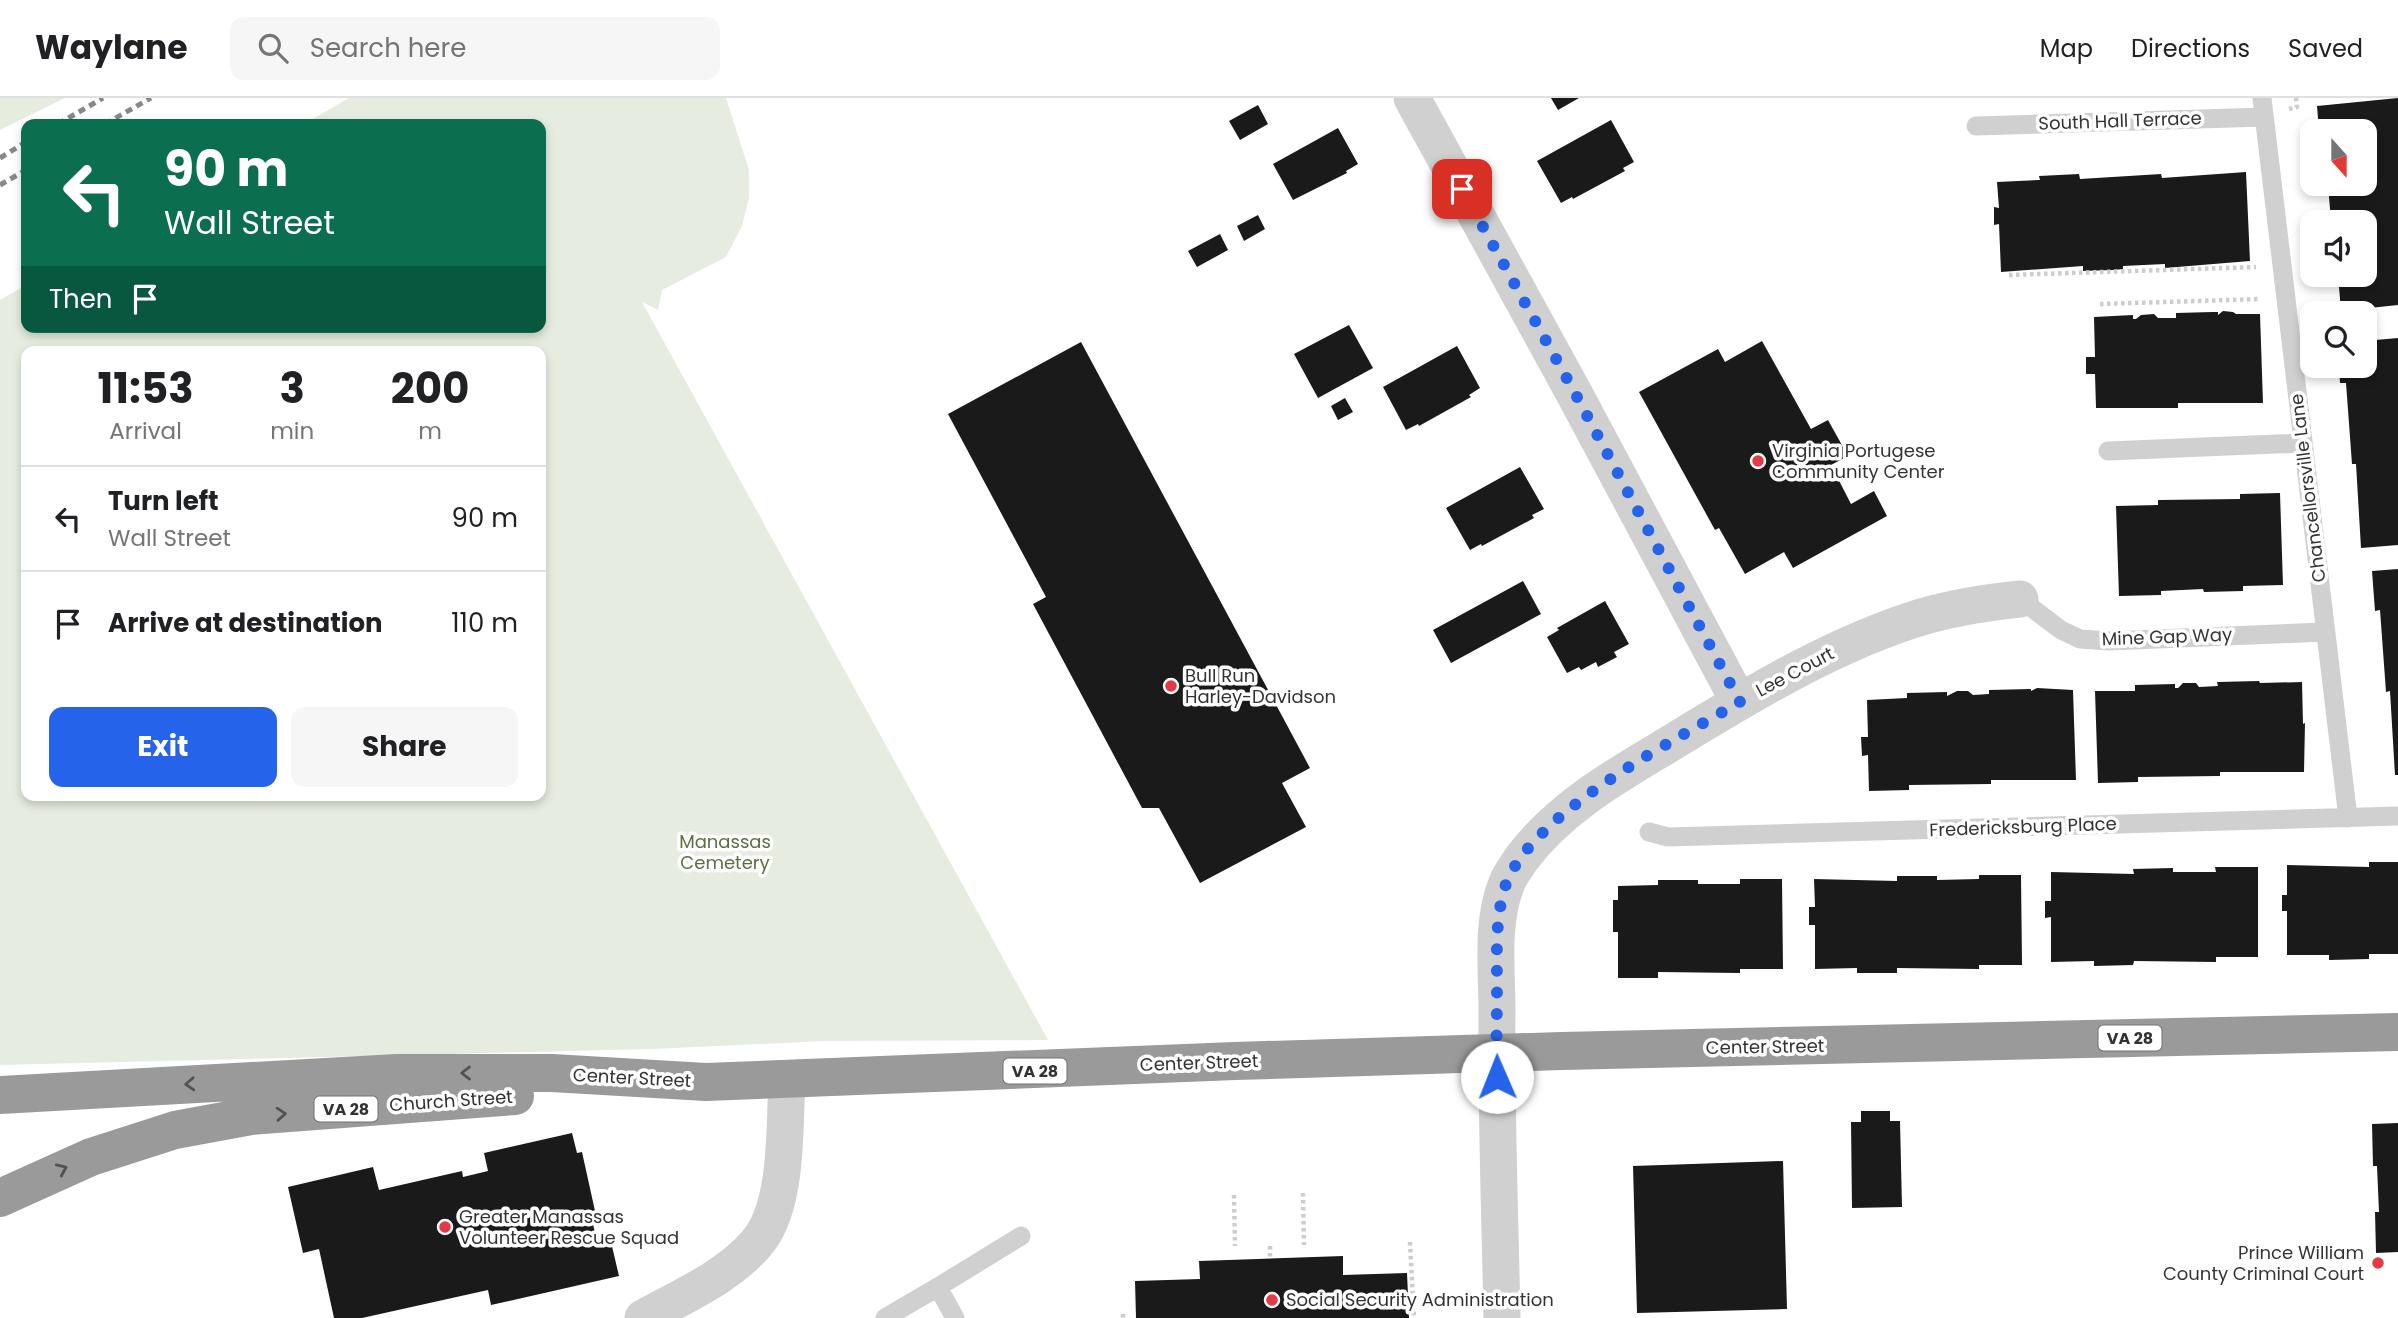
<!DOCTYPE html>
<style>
:root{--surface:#fff;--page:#f6f6f6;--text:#202124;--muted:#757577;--line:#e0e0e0;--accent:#2563eb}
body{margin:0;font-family:Poppins,sans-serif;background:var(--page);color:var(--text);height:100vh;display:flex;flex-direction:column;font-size:26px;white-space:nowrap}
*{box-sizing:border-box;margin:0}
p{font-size:23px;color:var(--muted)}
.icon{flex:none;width:38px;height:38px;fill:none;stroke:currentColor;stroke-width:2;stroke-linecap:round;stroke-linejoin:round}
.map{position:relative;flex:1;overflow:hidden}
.sheet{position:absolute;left:21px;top:248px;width:525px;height:455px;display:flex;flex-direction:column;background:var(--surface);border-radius:14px;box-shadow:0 4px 10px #0003}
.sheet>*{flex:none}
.hud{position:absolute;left:21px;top:21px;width:525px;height:214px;border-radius:14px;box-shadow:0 4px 10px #0003;background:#0b6e4f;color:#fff;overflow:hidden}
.needle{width:46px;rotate:159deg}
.fabs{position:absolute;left:2300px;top:21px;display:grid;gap:14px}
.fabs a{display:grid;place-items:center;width:77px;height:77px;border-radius:14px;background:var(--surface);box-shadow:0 4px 10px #0003;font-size:35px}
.pin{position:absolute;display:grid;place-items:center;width:60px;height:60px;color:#fff;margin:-30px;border-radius:14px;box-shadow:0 4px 10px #0006}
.me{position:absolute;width:77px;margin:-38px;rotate:359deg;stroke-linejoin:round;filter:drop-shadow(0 0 5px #0008)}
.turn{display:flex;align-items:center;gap:24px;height:147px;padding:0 28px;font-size:32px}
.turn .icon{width:91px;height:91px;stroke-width:2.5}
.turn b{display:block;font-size:49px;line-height:60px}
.then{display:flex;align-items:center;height:66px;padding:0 28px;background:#0003;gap:14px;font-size:26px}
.eta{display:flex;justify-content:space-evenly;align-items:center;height:119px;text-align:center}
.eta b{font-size:42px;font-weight:700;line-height:49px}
.button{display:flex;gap:14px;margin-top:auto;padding:14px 28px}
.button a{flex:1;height:80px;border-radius:14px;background:var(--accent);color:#fff;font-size:28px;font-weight:700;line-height:80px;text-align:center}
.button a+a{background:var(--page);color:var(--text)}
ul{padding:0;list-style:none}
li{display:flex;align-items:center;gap:21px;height:105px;padding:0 28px;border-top:2px solid var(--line)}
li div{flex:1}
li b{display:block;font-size:26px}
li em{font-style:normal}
header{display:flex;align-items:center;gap:42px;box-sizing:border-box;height:98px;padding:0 35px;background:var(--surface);border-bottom:2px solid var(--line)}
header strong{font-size:33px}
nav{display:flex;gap:38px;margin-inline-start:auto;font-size:24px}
.search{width:490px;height:63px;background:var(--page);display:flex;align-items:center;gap:18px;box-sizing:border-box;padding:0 24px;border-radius:14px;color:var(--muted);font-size:26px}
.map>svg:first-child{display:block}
</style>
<header>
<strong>Waylane</strong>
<div class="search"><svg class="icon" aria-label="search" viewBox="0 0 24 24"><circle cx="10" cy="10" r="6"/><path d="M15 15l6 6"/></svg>Search here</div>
<nav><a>Map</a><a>Directions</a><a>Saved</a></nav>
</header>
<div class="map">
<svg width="2398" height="1220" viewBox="0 0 2398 1220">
<rect width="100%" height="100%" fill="#fff"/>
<path fill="#e6ecdf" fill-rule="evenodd" d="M0,0H65L0,32Z
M349,0H726L749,72V100L742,128L726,159L662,192L658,212L642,204L1048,942L825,943L653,951L0,967V202L26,187V229H541V26H304ZM26,254H541V698H26Z"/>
<path fill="#1a1a1a" d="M1551,0H1579L1558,12Z
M2398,0V207L2341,213L2338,177H2364V124H2331L2328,86H2364V33H2319L2317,8Z
M1258,7L1268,26L1240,42L1229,23Z
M1611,22L1634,64L1623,70L1625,73L1573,101L1572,99L1561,105L1537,63Z
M1338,30L1358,66L1346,73L1347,75L1293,102L1273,66Z
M2246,74L2250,163L2165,170V166L2123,168V171L2114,172L2083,173V168L2001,174L1999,126L1994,127V109L1999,110L1997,84L2040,82L2039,78L2079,76L2080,81L2161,76L2162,80Z
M1258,117L1265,131L1244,143L1237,128Z
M1220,136L1228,152L1197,169L1188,153Z
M2223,213L2233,214L2236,216H2260L2263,305H2178V310H2096L2095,276H2086V259H2095L2094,219L2133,217V221H2136L2141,217L2154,216L2158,220H2176V215L2213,214H2218V217Z
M1349,227L1373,270L1318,300L1294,256Z
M2398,240V447L2361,450L2356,366H2352L2346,285H2340L2339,268H2364V243Z
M1762,243L1811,331L1828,322L1848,358L1831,367L1851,406L1874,393L1887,418L1793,470L1784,454L1745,476L1719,430L1715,432L1639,294L1718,251L1725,264Z
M1081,244L1310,670L1282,685L1306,729L1200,785L1159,710H1142L1033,506L1046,499L948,316Z
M1457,248L1480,290L1469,297L1471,299L1419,328L1418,326L1406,332L1383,289Z
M1345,300L1353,314L1338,322L1331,308Z
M1520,369L1544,411L1532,417L1534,420L1482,448L1481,446L1470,452L1446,410Z
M2280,395L2283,487L2243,488V493L2204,494L2203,491L2161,493V497L2119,498L2116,408L2158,407V402L2240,401V396Z
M2398,471V677H2395L2390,593L2386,594L2380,512L2375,513L2372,473Z
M1523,483L1541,516L1451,565L1433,532Z
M1605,503L1629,546L1614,554L1617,559L1598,569L1596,564L1581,572L1579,569L1567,575L1547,539L1559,532L1557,530Z
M2259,583L2260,585L2302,584L2303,626L2305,625L2304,674H2220V678L2138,679V684L2098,685L2095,593H2135V587L2175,586V590H2178L2183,585H2196L2199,589L2218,588L2217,584Z
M2037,590L2073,592L2076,682H1991V686L1909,687V692L1869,693L1868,657L1862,658L1861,639H1868L1867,602L1907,600V595L1947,594V598L1957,593H1968L1973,597L1989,596V592L2031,591V593Z
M2369,764H2398V856H2369V861L2329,862V857H2287V813H2282V797H2287V767L2369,769Z
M2215,769H2258V859H2216V864L2134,863L2133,867L2094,868V863L2051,864V819L2045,820V803H2051V774L2134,776L2133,771L2173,770V774H2216Z
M1979,777H2021L2022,867H1979V871L1897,870V875H1857V870L1815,871V827H1809V809H1815L1814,781L1897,783V778H1937V782L1979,781Z
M1740,781H1782L1783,871H1740V875L1658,874V880H1618V834H1613V802H1618V788L1658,787V782H1698V786H1740Z
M1861,1013H1890V1023H1900L1902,1109L1852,1110L1851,1024H1861Z
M2398,1025V1154L2376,1155L2375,1114H2379L2377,1068H2373L2372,1026Z
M572,1035L577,1055L582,1054L595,1113L590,1114L598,1147L611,1144L619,1178L491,1207L488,1192L362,1220H334L319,1151L303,1155L288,1089L373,1069L379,1092L462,1073L463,1079L488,1073L484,1055Z
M1783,1063L1787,1211L1637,1215L1633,1068Z
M1343,1158V1177L1407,1175L1409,1220H1136L1135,1183L1200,1181L1199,1163Z"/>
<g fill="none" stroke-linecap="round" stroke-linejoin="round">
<path stroke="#cdcdcd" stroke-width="4.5" stroke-dasharray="3.5 3.5" stroke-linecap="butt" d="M2289,11L2297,9L2296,0
M2009,177L2256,169
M2100,206L2260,201
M1303,1095L1304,1147
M1234,1097L1235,1148
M1410,1144L1414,1220
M1270,1148V1160
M1123,1216V1220"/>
<path stroke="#d0d0d0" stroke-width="19" d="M2262,0L2348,720
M1976,28L2264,19
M2108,353L2303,345
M2020,501L2061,532L2080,541L2109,543L2325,534
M1649,734L1668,739L2398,718
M885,1220L938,1189
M955,1220L938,1189L1021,1138"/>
<path stroke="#d0d0d0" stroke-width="37" d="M1412,0L1575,297L1739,604
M643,1220C681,1199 726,1180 755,1147C789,1111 784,1029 787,982
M1502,1220C1500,1118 1496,1015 1497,913C1497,872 1491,826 1506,787C1509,778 1516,769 1522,760C1562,707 1620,676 1676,642C1750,597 1824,552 1906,524C1943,511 1981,505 2020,501"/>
<path stroke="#9a9a9a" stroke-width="38" d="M0,997L397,975H552L706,984L1235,963L1562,953L2398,934
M0,1100L91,1059L175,1032L251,1018L515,998"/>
<path stroke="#888" stroke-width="5" stroke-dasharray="7 5" stroke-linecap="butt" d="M58,26L103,0
M105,26L151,0
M0,60L26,44
M0,87L26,72"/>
</g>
<defs><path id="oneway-chevron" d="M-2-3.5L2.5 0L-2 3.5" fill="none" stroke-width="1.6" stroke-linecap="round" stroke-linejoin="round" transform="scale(1.75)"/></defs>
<g stroke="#525252">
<use href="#oneway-chevron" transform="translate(466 975) rotate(-180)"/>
<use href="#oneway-chevron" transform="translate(190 986) rotate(177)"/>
<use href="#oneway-chevron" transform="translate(281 1016) rotate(-4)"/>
<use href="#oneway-chevron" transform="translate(62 1071) rotate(-24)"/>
</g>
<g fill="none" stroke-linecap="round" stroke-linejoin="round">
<path stroke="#2563eb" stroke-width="12" stroke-dasharray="0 21.6" d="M1462,91L1576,297L1740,604C1675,642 1529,716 1505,789C1495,821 1497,855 1497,889C1497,919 1496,949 1497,979"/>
</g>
<g fill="#e63946" stroke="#fff" stroke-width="2.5">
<circle cx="1758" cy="363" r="7"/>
<circle cx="1171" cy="588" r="7"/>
<circle cx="445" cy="1129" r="7"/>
<circle cx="2378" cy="1165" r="7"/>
<circle cx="1272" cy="1202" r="7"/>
</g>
<g text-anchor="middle" stroke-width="7" stroke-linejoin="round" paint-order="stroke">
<g fill="#fff" stroke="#707070" stroke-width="2">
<rect x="2098.5" y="927.5" width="63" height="25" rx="5"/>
<rect x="1003.5" y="960.5" width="63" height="25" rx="5"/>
<rect x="314.5" y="998.5" width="63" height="25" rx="5"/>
</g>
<g font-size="16" font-weight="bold" fill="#333">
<text x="2130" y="946">VA 28</text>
<text x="1035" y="979">VA 28</text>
<text x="346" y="1017">VA 28</text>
</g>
<g font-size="18" fill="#333" stroke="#fff">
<text transform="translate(2120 23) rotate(-2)" y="6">South Hall Terrace</text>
<text transform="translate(2308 390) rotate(-97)" y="6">Chancellorsville Lane</text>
<text transform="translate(2167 539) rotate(-2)" y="6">Mine Gap Way</text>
<text transform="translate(1795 574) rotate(-28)" y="6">Lee Court</text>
<text transform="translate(2023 729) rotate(-2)" y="6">Fredericksburg Place</text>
<text transform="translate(1765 949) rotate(-1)" y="6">Center Street</text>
<text transform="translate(1199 965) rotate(-2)" y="6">Center Street</text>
<text transform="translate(632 980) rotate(3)" y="6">Center Street</text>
<text transform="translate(451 1003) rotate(-4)" y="6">Church Street</text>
</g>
<g font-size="18" fill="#333" stroke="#fff" text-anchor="start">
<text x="1772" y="359">Virginia Portugese<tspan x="1772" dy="21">Community Center</tspan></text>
<text x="1185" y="584">Bull Run<tspan x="1185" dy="21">Harley-Davidson</tspan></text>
<text x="459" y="1125">Greater Manassas<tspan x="459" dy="21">Volunteer Rescue Squad</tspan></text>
<text x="2364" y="1161" text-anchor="end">Prince William<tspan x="2364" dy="21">County Criminal Court</tspan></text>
<text x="1286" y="1208">Social Security Administration</text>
</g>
<g font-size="18" fill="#56703f" stroke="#fff">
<text x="725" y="750">Manassas<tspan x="725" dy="21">Cemetery</tspan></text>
</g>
</g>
</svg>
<div class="fabs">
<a><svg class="needle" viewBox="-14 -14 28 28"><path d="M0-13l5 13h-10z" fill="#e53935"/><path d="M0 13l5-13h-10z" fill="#757577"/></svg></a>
<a><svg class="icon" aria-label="sound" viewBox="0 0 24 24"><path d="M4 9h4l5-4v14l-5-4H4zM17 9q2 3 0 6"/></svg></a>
<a><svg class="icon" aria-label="search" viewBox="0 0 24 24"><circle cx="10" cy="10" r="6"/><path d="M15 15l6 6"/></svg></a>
</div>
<div class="pin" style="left:1462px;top:91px;background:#d93025"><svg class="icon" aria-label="arrive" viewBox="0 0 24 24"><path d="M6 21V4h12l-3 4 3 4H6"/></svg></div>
<svg class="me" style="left:1497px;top:979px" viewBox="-20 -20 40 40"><circle r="19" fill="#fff"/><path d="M0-13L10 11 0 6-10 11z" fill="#2563eb"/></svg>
<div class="hud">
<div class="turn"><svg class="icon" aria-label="left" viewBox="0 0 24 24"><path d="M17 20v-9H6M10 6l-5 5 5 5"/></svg><div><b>90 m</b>Wall Street</div></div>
<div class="then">Then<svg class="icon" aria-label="arrive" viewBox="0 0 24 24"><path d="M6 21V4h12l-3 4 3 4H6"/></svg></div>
</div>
<section class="sheet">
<div class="eta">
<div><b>11:53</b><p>Arrival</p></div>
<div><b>3</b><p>min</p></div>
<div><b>200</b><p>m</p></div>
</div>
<ul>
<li><svg class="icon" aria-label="left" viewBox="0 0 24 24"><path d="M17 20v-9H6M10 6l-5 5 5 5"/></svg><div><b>Turn left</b><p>Wall Street</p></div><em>90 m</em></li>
<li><svg class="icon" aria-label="arrive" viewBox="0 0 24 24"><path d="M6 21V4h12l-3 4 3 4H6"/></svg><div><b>Arrive at destination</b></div><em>110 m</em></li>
</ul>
<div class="button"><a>Exit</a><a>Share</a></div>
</section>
</div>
